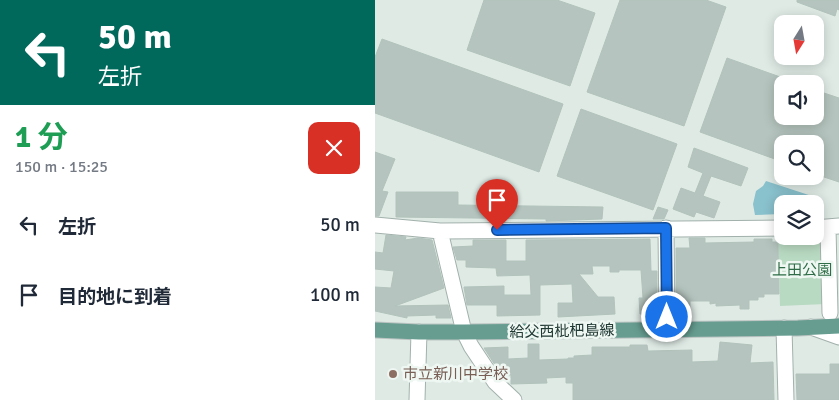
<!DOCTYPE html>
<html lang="ja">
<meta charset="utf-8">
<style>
:root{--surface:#fff;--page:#f2f2f3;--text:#1f2937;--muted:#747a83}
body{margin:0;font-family:Signika,"Noto Sans JP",sans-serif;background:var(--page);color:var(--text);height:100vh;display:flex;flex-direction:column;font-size:19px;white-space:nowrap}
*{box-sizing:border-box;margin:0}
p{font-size:16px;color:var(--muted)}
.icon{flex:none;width:28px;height:28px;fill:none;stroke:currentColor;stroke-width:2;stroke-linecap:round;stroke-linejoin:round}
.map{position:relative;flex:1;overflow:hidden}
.details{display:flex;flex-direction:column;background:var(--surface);width:375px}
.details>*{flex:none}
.banner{background:#00695c;color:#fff;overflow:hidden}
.needle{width:32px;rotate:191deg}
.tools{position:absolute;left:399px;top:15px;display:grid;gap:10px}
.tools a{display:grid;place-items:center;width:50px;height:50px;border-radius:10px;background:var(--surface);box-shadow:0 2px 12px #0003;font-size:25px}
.pin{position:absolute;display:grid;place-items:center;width:42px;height:42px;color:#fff;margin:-51px -21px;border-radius:50% 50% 50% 0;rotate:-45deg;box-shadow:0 0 5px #0007}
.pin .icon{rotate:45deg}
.me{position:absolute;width:55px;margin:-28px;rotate:0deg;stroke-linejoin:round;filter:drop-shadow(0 0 4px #0008)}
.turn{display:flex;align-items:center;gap:18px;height:105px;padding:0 15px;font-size:22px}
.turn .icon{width:65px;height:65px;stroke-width:2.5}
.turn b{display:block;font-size:35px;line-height:42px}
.round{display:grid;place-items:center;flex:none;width:52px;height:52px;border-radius:10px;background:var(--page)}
.head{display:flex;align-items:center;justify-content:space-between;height:85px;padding:0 15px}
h1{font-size:30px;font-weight:700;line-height:38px;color:#1e9e55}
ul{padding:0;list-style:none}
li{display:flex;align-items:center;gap:15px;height:70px;padding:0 15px}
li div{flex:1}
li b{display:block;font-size:19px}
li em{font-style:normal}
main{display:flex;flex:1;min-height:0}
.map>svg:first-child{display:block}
</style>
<main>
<section class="details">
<div class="banner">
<div class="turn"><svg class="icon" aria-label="left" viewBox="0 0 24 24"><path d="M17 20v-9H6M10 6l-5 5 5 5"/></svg><div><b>50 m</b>左折</div></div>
</div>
<div class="head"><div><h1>1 分</h1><p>150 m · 15:25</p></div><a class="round" style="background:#d93025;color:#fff"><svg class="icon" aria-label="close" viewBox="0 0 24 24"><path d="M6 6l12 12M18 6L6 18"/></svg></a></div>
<ul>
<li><svg class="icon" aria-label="left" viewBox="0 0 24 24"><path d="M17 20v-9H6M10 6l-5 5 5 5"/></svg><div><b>左折</b></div><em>50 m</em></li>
<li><svg class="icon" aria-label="arrive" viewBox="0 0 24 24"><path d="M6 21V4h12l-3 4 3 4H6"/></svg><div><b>目的地に到着</b></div><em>100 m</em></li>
</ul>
</section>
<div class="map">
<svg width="464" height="400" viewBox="0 0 464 400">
<rect width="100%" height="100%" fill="#dfeae5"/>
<path fill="#b9dac2" d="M403,233H407L408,236H440V233L449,235L451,304L405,306Z"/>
<path fill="#89c1cc" d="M391,181L446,199L441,214H440V204H408L407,214L380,215L378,204L381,191L388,186Z"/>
<path fill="#b5c4be" stroke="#b2c3bc" d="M109,0H182L220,13L195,86L92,50Z
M245,0H331L351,7L309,126L212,92Z
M422,0H464V10L462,9L460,16L422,2Z
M7,39L188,104L164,172L0,113V57Z
M352,58L408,78V116H440V90L464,98V182L440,174V144H408V162L325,132Z
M206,109L302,144L278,210L182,176Z
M319,148L373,168L366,186L336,176L328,196L345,202L339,218L321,212L319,217L298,209L306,188L320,193L328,173L313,167Z
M0,152L20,159L7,191L13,192L4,216H0Z
M21,192H83V205L228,207L227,219L171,221V219L21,217Z
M283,207L293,210L289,219H278Z
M11,235L31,237L30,240L43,238L57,240L69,288L20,306L73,305L76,318H61V315L32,316V318L0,311V287L16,288L19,271L0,269V252L8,253Z
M314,238H330V243L379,242V239H397V242H403L404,294H389V297H383V300H374V309H365V305L341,306V303L335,304V301H315V310L301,311V248H315Z
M275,239L276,271H282V314H265L264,298H268L266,270H244V272H235V266H217L218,274H204L223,297H239L240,314L183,317V303H198L197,284L165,285V315L122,316V305H92L89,287L129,286V295H156L155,275L122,276L121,268L91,267V260H82L78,247L98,246V240H131V261H151V240Z
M345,342L377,345L375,363L398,362L399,400H198V383H191V377L171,378L172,383L136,384V375H132V370L124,371L109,348L133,347V359L153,358V344H164V360L193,359V358H199V356L217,355V347H255V345H272L273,351L317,350V362L343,361Z
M455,364H464V400H422L421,374H455Z"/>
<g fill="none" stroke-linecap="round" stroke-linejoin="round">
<defs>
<path id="minor" d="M0,225L65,231L408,228
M291,228L292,330
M440,228L464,226
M453,228L455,313
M65,231L89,332L96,346L120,382L139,400
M436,327L464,337
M409,328L411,400
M42,400L44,332"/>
<path id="major" d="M0,330L44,332H89L423,328L464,326"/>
</defs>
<use href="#minor" stroke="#a2b1ac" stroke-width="17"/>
<use href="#major" stroke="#bcc4c2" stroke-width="17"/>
<use href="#minor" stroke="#fff" stroke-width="15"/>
<use href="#major" stroke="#669d90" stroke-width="15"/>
</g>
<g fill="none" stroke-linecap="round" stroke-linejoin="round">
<defs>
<path id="route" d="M122,230L291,228L292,317"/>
</defs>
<use href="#route" stroke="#114b97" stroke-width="12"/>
<use href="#route" stroke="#1a73e8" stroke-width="9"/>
</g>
<circle fill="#8d6e63" stroke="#eff7f3" stroke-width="2" cx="18" cy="374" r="5"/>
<g text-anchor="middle" stroke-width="5" stroke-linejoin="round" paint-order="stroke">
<g font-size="15" fill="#2e6d47" stroke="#eff7f3">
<text x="427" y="275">上田公園</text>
</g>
<g font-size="15" fill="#213933" stroke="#eff7f3">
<text transform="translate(187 331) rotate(-1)" y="5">給父西枇杷島線</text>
</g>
<g font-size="15" fill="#785e54" stroke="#eff7f3" text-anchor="start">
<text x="28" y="379">市立新川中学校</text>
</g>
</g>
</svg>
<div class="tools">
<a><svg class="needle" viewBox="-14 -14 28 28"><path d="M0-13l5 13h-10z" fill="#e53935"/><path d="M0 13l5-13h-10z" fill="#747a83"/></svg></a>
<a><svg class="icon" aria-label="sound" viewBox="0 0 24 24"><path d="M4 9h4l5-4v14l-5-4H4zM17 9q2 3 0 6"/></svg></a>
<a><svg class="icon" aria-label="search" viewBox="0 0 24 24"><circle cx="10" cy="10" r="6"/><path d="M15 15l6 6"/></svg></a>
<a><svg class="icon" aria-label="layers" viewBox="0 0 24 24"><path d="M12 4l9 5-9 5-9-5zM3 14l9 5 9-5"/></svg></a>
</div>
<div class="pin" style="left:122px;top:230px;background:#d93025"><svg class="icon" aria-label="arrive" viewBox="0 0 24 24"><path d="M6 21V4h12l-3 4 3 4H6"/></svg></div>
<svg class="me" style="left:292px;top:317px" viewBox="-20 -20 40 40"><circle r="17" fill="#1a73e8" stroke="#fff" stroke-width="3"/><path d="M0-11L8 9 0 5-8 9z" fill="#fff"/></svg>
</div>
</main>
